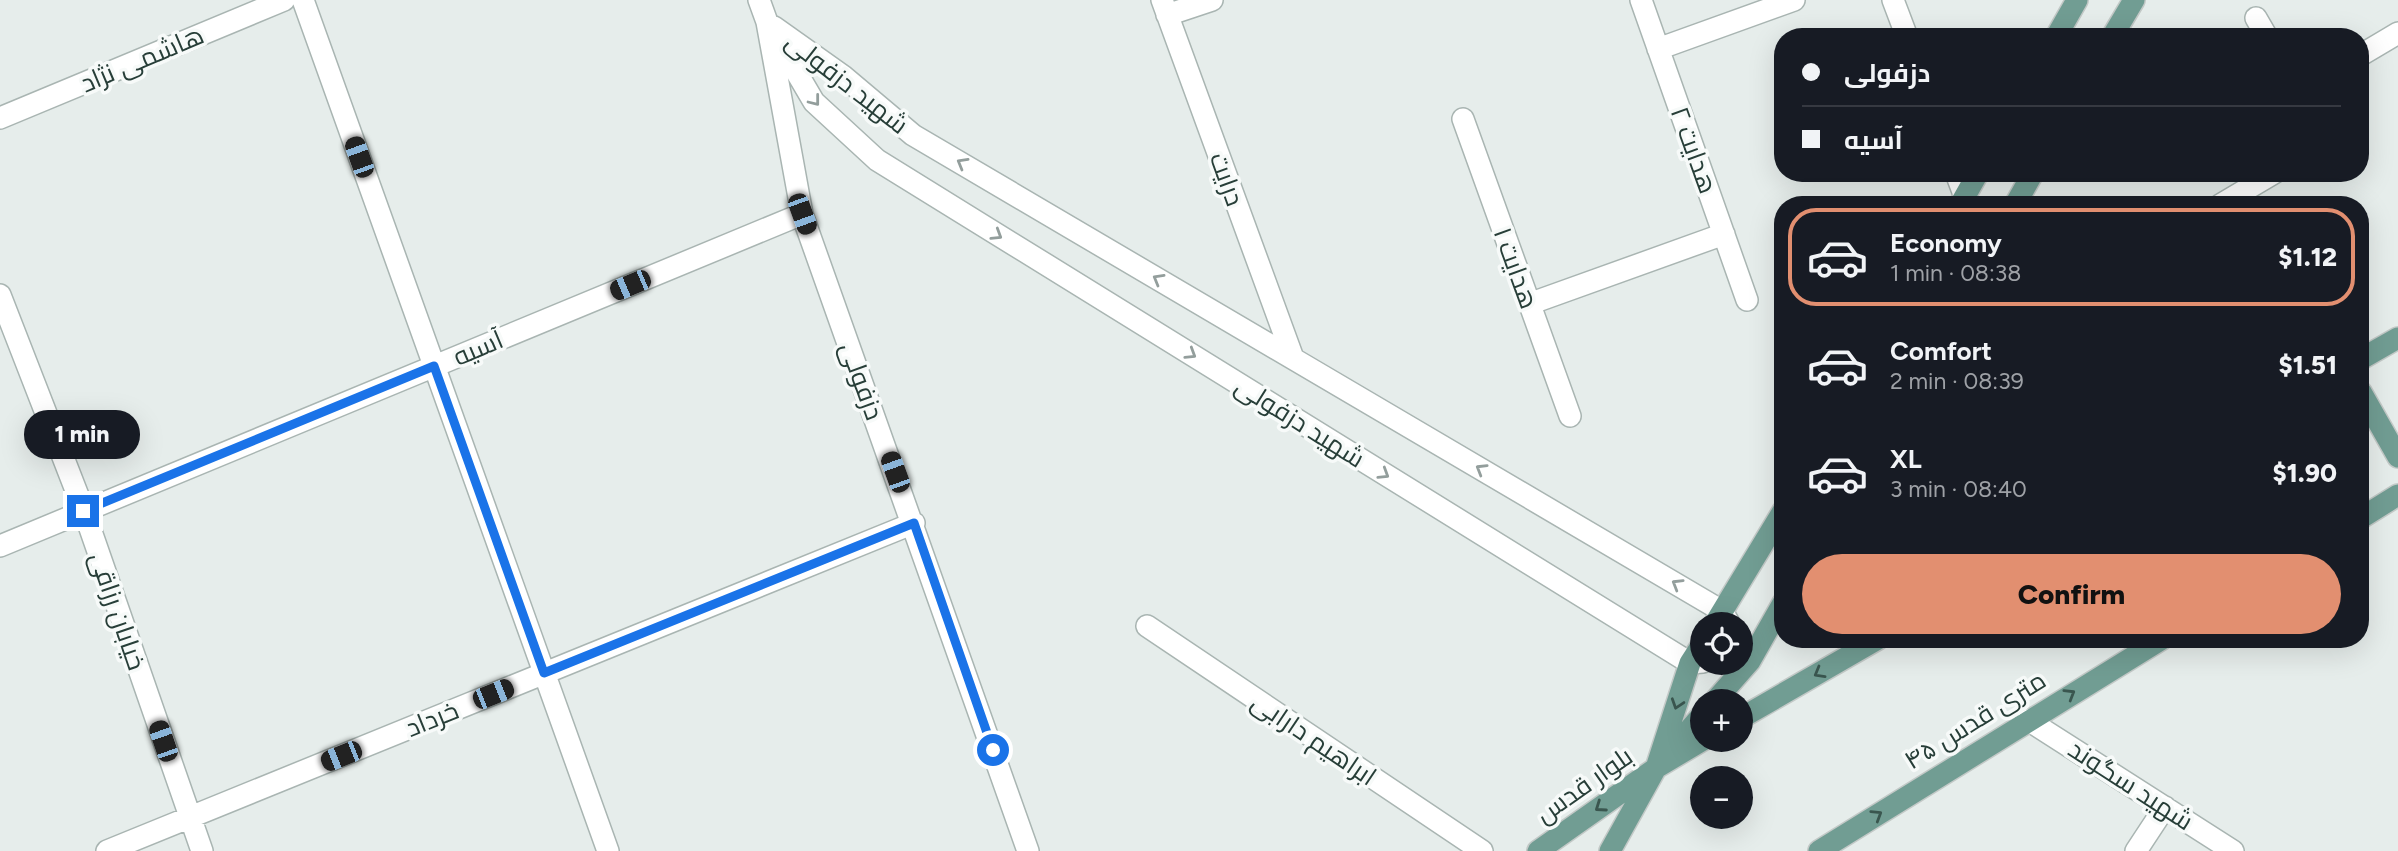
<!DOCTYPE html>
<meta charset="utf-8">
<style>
:root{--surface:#171b24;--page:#242831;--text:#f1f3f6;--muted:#9ea1a6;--line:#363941;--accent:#e28f70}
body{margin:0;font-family:Figtree,Cairo,sans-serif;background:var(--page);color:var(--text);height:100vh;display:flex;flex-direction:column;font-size:26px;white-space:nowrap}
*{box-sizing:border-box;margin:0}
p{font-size:23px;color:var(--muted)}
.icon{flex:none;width:38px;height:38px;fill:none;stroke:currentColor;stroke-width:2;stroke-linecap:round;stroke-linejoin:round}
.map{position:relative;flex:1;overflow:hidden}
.side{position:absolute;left:1774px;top:196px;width:595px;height:452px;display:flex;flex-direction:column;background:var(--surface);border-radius:28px;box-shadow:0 7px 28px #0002}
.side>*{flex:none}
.guide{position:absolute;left:1774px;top:28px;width:595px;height:154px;border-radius:28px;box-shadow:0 7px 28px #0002;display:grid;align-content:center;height:154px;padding:0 28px;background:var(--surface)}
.fabs{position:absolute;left:1690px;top:612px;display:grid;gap:14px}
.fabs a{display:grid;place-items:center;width:63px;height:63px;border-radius:50%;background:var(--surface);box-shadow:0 7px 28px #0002;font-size:35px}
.end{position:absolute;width:32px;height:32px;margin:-16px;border:9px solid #1a73e8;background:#fff;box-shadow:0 0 0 4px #fff}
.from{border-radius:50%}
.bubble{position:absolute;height:49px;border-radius:24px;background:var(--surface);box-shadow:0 7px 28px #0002;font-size:23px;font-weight:800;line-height:49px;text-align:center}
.car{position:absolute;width:21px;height:42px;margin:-21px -10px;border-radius:9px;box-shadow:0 0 5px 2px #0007;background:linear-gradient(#222 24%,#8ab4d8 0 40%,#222 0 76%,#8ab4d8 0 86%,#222 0)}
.guide b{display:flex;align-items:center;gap:24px;height:66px;font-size:26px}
.guide b+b{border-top:2px solid var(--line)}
.guide i{width:18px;height:18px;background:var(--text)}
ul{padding:12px 0 0;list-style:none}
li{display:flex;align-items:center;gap:21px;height:98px;margin:0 14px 10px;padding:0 14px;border:4px solid transparent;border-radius:28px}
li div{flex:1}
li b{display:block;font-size:26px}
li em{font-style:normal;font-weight:800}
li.on{border-color:var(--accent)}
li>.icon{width:63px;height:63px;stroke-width:1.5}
.primary-button{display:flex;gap:14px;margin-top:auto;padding:14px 28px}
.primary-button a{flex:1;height:80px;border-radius:42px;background:var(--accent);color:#111;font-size:28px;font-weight:800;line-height:80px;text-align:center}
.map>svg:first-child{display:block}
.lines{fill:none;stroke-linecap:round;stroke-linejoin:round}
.minor-casing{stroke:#a9b5b2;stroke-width:24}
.major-casing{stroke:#c3c9c7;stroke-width:24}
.minor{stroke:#fff;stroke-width:21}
.major{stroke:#719d93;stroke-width:21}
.oneway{stroke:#939e9c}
.oneway2{stroke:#3a564f}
.route{stroke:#1a73e8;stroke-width:9}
.labels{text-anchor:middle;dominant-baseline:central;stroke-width:7;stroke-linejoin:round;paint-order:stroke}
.street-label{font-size:26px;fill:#273e38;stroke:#f7faf9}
</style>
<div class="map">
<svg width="2398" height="851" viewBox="0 0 2398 851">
<rect width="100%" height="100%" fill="#e6edeb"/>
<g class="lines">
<g class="minor-casing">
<path id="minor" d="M303,0L608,851
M759,0L767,22L802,214L1028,851
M1162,0L1293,358
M1641,0L1747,300
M1893,0L1907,37
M1167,15L1212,0
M2256,18L2267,37
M767,22L814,102L877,160L1690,663L1703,662
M774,27L843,76L913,135L1722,611L1730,625
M1658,49L1794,0
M2361,55L2398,33
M0,118L284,0
M1463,119L1570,416
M1956,173L1965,197
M2220,205L2274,173
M0,295L84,511L202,851
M1529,304L1724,234
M0,546L802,214
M1147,626L1482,851
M2028,720L2233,851
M107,851L914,523
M2136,851L2165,807"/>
</g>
<g class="major-casing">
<path id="major" d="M2056,37L2077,0
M2112,37L2134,0
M1960,205L1978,173
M2015,205L2033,173
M2361,359L2398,338
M2361,392L2398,457
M2361,518L2398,495
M1714,625L1783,511
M1714,702L1750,661L1783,603
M1741,718L1878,639
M1669,753L1703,714
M1538,851L1656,768L1703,740
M1610,851L1656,768L1690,663L1703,643
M1819,851L2162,639"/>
</g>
<use href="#minor" class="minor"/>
<use href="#major" class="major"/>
</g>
<defs><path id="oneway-chevron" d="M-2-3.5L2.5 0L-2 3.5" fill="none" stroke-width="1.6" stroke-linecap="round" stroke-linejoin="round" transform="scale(1.75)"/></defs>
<g class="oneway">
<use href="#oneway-chevron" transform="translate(815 101) rotate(52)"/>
<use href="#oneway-chevron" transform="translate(962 163) rotate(-150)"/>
<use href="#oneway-chevron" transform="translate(997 235) rotate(32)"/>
<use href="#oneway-chevron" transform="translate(1158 279) rotate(-150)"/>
<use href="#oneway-chevron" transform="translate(1191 354) rotate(32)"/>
<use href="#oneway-chevron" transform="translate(1481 469) rotate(-149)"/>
<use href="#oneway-chevron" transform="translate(1384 474) rotate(32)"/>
<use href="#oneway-chevron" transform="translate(1677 584) rotate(-149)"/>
</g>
<g class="oneway2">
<use href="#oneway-chevron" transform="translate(1819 673) rotate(150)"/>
<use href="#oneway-chevron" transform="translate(2070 694) rotate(-31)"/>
<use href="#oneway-chevron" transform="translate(1677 704) rotate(108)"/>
<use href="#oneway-chevron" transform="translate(1600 807) rotate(145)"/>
<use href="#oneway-chevron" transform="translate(1877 815) rotate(-32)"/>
</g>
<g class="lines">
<path class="route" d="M83,511L434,366L544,673L914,523L993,750"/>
</g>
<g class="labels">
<g class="street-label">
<text transform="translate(142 59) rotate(-23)">هاشمی نژاد</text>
<text transform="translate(847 83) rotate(38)">شهید دزفولی</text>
<text transform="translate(1694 150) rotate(70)">هدایت ۲</text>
<text transform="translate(1227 179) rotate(70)">درایت</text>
<text transform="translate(1516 268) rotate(70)">هدایت ۱</text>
<text transform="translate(478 348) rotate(-23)">آسیه</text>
<text transform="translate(862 381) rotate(70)">دزفولی</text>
<text transform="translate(1300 422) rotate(32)">شهید دزفولی</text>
<text transform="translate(118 611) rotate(71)">خیابان رزاقی</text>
<text transform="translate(432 719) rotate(-22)">خرداد</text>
<text transform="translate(1975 720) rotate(-32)">۴۵ متری قدس</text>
<text transform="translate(1314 739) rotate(34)">ابراهیم دارابی</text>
<text transform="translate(1584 785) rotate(-35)">بلوار قدس</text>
<text transform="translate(2131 785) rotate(33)">شهید سگوند</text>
</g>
</g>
</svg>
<div class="fabs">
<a><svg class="icon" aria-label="locate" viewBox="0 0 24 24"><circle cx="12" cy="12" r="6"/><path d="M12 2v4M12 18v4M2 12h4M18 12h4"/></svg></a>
<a>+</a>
<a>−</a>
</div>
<i class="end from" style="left:993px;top:750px"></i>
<i class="end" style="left:83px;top:511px"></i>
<div class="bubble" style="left:24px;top:410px;width:116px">1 min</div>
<i class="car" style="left:359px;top:157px;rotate:340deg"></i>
<i class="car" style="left:802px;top:214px;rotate:160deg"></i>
<i class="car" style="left:630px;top:285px;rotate:247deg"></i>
<i class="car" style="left:895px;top:472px;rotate:340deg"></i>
<i class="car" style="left:493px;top:694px;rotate:68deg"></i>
<i class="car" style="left:163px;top:741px;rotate:341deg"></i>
<i class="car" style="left:341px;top:756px;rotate:248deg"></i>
<div class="guide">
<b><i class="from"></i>دزفولی</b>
<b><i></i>آسیه</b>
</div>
<section class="side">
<ul>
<li class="on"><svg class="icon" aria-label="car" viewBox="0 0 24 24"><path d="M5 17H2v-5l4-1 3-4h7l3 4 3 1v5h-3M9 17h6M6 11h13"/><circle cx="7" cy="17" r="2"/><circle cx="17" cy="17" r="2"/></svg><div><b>Economy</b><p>1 min · 08:38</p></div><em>$1.12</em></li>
<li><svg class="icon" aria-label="car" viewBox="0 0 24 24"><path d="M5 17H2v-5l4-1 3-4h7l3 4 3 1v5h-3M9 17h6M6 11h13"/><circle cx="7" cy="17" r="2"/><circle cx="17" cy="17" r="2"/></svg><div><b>Comfort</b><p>2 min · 08:39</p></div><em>$1.51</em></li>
<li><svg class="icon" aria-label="car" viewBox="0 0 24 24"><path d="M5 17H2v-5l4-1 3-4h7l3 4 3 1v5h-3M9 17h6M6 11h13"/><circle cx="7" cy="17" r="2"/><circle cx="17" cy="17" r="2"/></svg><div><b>XL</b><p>3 min · 08:40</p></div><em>$1.90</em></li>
</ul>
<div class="primary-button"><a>Confirm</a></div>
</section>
</div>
